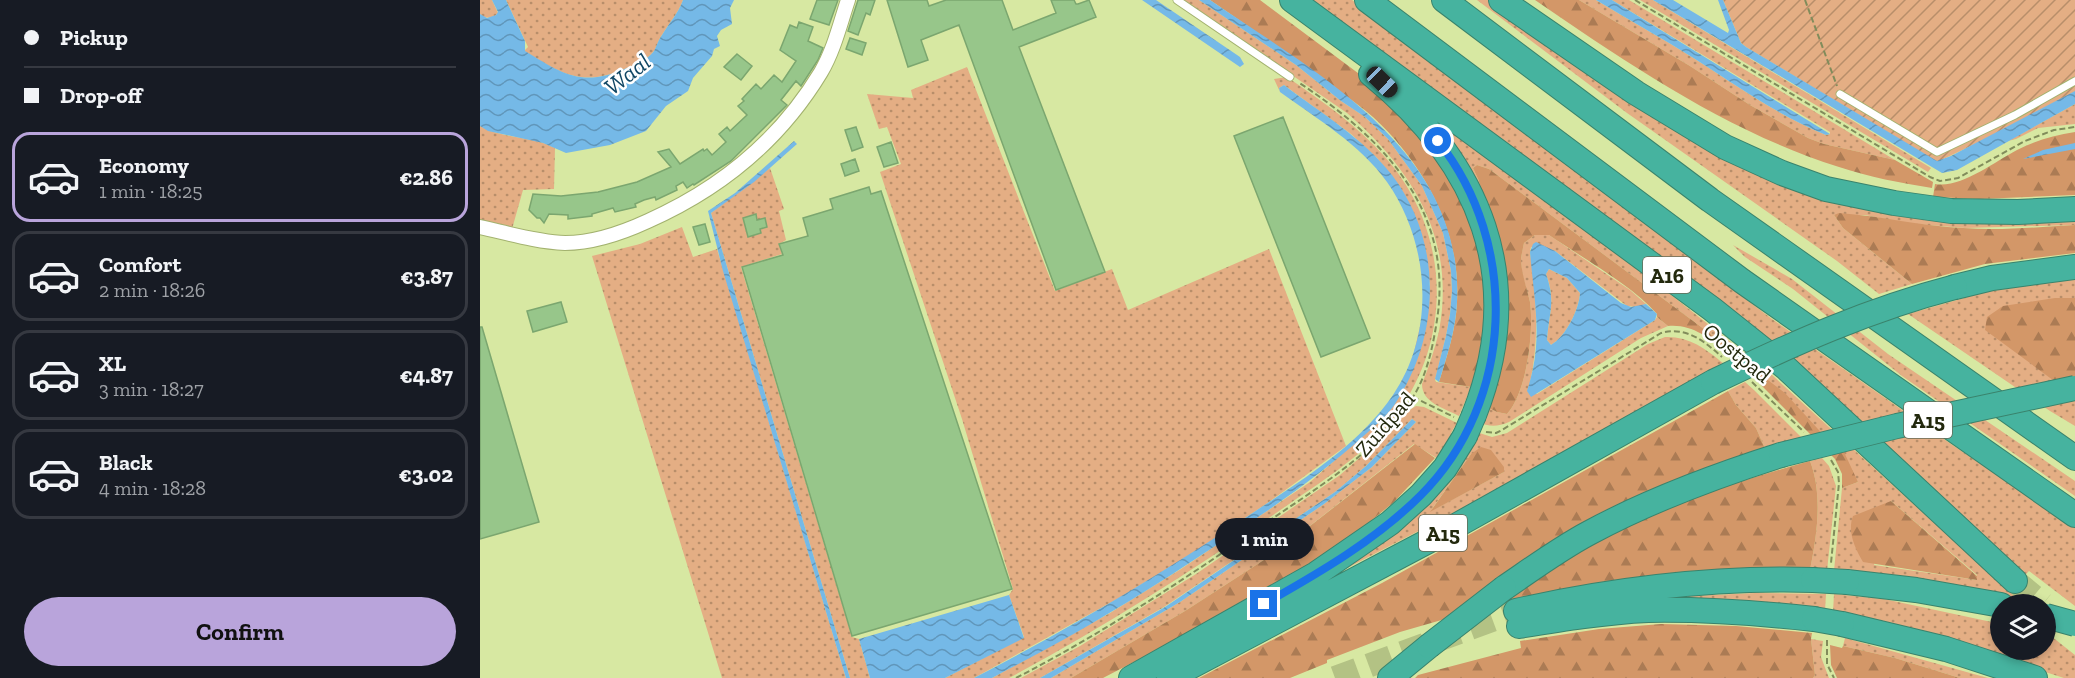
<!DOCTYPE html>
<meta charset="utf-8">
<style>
:root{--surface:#171b24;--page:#242831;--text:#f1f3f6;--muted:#9ea1a6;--line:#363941;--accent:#b9a4db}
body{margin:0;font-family:"Zilla Slab",serif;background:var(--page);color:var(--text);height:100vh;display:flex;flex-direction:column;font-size:22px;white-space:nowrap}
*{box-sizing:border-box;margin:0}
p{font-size:20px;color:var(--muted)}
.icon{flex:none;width:33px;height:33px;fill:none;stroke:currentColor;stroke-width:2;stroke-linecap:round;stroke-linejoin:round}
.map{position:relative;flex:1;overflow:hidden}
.drawer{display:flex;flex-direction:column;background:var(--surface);width:480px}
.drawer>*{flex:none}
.banner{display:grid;align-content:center;height:132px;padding:0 24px;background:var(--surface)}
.fabs{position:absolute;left:1510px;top:594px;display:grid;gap:12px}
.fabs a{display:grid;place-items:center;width:66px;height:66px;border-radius:50%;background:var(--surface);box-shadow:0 3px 9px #0003;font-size:30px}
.end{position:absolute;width:27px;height:27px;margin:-14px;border:8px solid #1a73e8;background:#fff;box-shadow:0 0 0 3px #fff}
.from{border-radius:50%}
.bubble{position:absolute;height:42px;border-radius:21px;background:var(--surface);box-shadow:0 3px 9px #0003;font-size:20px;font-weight:700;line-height:42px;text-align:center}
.car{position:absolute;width:18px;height:36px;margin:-18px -9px;border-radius:8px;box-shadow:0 0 4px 2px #0007;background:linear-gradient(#222 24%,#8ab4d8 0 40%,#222 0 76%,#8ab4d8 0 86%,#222 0)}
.banner b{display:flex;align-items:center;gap:21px;height:57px;font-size:22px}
.banner b+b{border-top:2px solid var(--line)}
.banner i{width:15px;height:15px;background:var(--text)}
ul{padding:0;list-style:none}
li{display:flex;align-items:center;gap:18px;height:90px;margin:0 12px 9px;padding:0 12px;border:3px solid var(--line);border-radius:18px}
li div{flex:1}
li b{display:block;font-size:22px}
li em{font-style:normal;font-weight:700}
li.on{border-color:var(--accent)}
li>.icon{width:54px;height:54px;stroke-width:1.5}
.action{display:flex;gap:12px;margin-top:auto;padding:12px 24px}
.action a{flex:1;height:69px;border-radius:36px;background:var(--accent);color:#111;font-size:24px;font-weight:700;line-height:69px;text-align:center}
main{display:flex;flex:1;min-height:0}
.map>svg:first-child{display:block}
.grass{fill:url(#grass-dots);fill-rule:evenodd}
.forest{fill:url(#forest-firs)}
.garden{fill:url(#garden-furrows)}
.water{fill:url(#water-waves);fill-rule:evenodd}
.building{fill:#97c68a;stroke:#7ba66f;stroke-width:1.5}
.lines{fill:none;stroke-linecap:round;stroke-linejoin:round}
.motorway-tunnel{stroke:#b3c284;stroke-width:24;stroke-dasharray:24 12;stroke-linecap:butt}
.service-casing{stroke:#a3b26f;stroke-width:9}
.minor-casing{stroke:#a3b26f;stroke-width:16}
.motorway-casing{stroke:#3a836c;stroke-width:26}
.path{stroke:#818c5b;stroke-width:2;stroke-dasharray:6 3;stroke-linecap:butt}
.service{stroke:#fff;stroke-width:7}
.minor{stroke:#fff;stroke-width:14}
.motorway{stroke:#46b39f;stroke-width:24}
.motorway-bridge-casing{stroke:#3a836c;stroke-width:26;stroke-linecap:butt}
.motorway-bridge{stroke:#46b39f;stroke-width:24}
.route{stroke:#1a73e8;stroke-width:8}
.labels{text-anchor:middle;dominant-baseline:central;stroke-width:5;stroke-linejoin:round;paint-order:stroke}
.shield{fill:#fff;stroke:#656956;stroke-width:1.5}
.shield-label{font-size:21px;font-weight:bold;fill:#23290d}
.street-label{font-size:22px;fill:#23290d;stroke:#fff}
.water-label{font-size:24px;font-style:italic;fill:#114765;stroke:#fff}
</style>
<main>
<section class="drawer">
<div class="banner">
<b><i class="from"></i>Pickup</b>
<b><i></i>Drop-off</b>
</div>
<ul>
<li class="on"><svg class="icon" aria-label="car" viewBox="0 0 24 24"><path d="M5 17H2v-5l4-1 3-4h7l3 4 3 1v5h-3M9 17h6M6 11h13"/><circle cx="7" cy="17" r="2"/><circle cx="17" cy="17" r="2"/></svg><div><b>Economy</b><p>1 min · 18:25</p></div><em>€2.86</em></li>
<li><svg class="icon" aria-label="car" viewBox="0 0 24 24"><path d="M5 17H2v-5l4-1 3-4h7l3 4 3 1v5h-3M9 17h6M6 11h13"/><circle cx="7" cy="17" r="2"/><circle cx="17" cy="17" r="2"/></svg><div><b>Comfort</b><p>2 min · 18:26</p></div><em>€3.87</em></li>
<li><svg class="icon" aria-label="car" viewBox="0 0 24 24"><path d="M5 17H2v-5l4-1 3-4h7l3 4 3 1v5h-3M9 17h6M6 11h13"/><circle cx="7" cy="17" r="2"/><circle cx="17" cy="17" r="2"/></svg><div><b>XL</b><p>3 min · 18:27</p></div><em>€4.87</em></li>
<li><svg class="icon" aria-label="car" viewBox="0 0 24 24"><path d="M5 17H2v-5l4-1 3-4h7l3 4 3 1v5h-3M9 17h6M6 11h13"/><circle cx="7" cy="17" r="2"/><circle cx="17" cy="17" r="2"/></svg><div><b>Black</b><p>4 min · 18:28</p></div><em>€3.02</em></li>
</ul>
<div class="action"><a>Confirm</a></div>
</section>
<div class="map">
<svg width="1595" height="678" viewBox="0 0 1595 678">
<defs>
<pattern id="grass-dots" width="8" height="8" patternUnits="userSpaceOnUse" patternTransform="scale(1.5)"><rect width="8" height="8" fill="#e4ae84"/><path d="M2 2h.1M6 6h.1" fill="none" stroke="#b88e6a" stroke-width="1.8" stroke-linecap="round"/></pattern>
<pattern id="forest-firs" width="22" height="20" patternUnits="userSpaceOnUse" patternTransform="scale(1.5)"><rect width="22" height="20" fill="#d39768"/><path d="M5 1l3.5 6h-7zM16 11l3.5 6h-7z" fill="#ab7b54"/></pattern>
<pattern id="garden-furrows" width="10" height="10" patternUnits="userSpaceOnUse" patternTransform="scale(1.5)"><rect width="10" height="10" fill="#e4ae84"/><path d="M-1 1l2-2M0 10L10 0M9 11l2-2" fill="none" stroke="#b88e6a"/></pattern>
<pattern id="water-waves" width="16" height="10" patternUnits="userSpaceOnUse" patternTransform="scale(1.5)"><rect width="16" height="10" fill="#75b9e7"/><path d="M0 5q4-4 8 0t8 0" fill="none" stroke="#6096ba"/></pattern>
</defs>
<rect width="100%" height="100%" fill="#d7e8a2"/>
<path class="grass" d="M0,0H12L18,13L13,18L2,17L0,14Z
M26,0H203C198,14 189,23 182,35C178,40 177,47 174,51C167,60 156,64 147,68C102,88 82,74 44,51L48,47Z
M703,0H719L816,65L861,101L885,117L908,139L942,186L963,233L971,271L972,291L970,314L966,336L955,380L956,382L991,387L979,416C964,408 942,403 942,384C949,366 955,349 959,331C976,240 934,171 867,113Z
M830,0H872L1292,319L1471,444L1595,527V606L1549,571L1544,576L1426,466Z
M997,0H1009L1098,63L1266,169L1595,219V225L1485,228L1424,223L1385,215H1354L1363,228L1432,284L1399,294L1357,261L1147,113Z
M1099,0H1116C1149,20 1182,38 1215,59C1257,86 1299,116 1346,135L1350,134V132L1132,0H1149L1415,160L1344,144L1328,138L1270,105L1210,66Z
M1160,0H1173L1451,168L1448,172Z
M487,67L575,291L632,269L648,310L789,249L866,446L789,502L713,553L639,598L494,678H465L544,637L529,595L533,589L482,419L400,172L421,164L407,127L399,129L387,94L433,98L431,90Z
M807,77C842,101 877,125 905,157C969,229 974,334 918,412C888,454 840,482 799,511C712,571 623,628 529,678H512L630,613L701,569L830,482L903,418L927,382L950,284L920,187L897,158L871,134L804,85L799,88L800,92L794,79Z
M930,98L1195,298L1291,374L1543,604L1469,589L1354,571L1362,488L1378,482L1348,440L1280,374L1274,378L1245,352L1244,344L1009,169L997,165L993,168L999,181V198ZM1411,501L1497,575V580L1394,565Z
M1595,104V124L1558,128L1536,139L1528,141Z
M0,126C23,139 52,136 75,148L74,189L43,190L32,229L0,220Z
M290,168L304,209L299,211L306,240L299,244L302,254L261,267L372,637L379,639L390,678H370L231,213Z
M202,227L213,257L237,249L366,678H242L112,256L160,244Z
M1055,235H1069L1150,290L1166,304L1157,307L1147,306L1075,251L1051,247L1050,252C1057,300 1060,344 1048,391L1057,394L1175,320L1177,317L1188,326L1161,338L1029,422C1017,427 1010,427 997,422L1005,406L1017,412L1027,414C1047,392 1054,331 1050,302C1047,289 1041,275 1041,261C1041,255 1043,248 1044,243Z
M1253,245L1312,279L1408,354L1595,481V496L1422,376L1313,289L1265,257Z
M1069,269L1087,278L1100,293C1099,310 1086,336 1071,345L1067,340C1069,312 1076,301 1066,274Z
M1595,278V298H1575L1581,386L1595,400V426L1570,411L1428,314L1505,292Z
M1185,337C1208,336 1225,348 1243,363L981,509L821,592L993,431L1012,437L1027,433L1168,344ZM991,454L1024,472L951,511L954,506Z
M1265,382L1274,390L1329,445L1288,455L1276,428L1256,405L1248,391Z
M936,406L944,407L977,423L971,433L973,435L958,459L934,444L798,551L705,611L591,678H571L700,602L844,504L892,467L936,422L932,419L886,466L855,492L684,607L560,678H541L600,646L716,574L860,475L884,454L923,414Z
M1342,458L1349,466L1356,486L1347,571L1330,570C1337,535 1343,495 1330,461Z
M1275,593L1346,594L1345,611L1150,603L1191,597Z
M1354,594L1404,599L1521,624V650H1566V635L1571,636L1595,655V678H1584L1487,647L1353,612Z
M1365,638L1508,678H1480L1415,658L1363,646Z
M1331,639L1343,641L1341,657L1349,678H1333L1335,675Z"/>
<path class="forest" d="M730,0H780L898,88L940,132L987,209L1004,269L1005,339L991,387L959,382C967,356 976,329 977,302C981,231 944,164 893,117C873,99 848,85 827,69C795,46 763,22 730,0Z
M1055,0H1099L1210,66L1270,105L1328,138L1344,144L1415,160L1453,182L1452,188C1421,183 1389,177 1359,167C1248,132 1150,65 1055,0Z
M1595,132V195L1500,199L1453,197L1455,184C1480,189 1514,162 1537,150C1555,141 1574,135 1595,132Z
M997,165L1009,169L1244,344L1245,352C1228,337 1212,324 1188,326L1177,317V314C1153,286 1101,257 1069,235H1055L1044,243C1043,249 1041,255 1041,261C1042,275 1047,289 1050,302C1054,331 1047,392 1027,414L1017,412L1005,406L1012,386L999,181L993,168Z
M1359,213C1401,216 1441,226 1483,228C1520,231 1558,227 1595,225V253L1505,264L1432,284L1363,228L1354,215Z
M1575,298H1595V383L1581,386L1505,330L1507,317L1523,306Z
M1280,374L1305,393L1348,440L1364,452L1378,482L1362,488V474L1355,459L1274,378Z
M1248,391L1256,405L1276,428L1288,455L1244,469L972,617L920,632L847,660V663L810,678H719L902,583Z
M935,444L955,458L914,502L875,534L829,564L719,628L623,678H591L705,611L798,551Z
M1001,447L1011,450L1024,467V472L950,512L991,454Z
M1330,461C1343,495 1337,535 1330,570L1218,571L1178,575L1143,579L1021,606C1113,531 1218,492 1330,461Z
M1411,501L1497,576V580L1383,562C1375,548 1367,532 1373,516Z
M1181,624L1256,626L1332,633L1331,639L1335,675L1333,678H935L938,675L1041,648L1040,641L1119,629Z
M1350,645L1362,648L1363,646L1415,658L1480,678H1357L1351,665Z"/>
<path class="garden" d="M1243,0H1595V97L1457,162L1266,47L1261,43Z"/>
<path class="water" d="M12,0H26L45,41V51C83,74 102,88 147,68C156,64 167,60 174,51C177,46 178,40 182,35C189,23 198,14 203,0H254L250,8L252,24L241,30L237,36L240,46L234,49L232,56L213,78L208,91L186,106L166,131L130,145L86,153L63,143L8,131L0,126V14L7,18L16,15L18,12Z
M662,0H676L760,57L764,64L760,67Z
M719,0H730C837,74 984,150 977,302C976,329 967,356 959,382L955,379L966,336L970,314L972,291L971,271L963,233L942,186L908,139L885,117L861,101L816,65Z
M1116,0H1132L1350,134L1346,135C1299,116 1257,86 1215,59C1182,38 1149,20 1116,0Z
M1173,0H1193L1248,33L1249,30L1238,0H1243L1261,43L1266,47L1457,161L1471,156L1595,91V104L1477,170L1462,173Z
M804,85C841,113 883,138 912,175C963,242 961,335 915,404C907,416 897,424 887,433C855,462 822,487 787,511C735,546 684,581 631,612C592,636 552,657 512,678H494C590,628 682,574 771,514C822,480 878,446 913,395C956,332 950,243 907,182C880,144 837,119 800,92L799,88Z
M314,141L317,144L274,182L231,213L370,678H366L243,271L228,211L255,193Z
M1595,143V149L1543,159L1563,150Z
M1056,242L1075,251L1141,303L1151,307L1166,304L1177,314L1175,320L1051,397L1047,391C1064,340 1054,302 1050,252L1053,244ZM1069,269L1087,278L1100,293C1099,310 1086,336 1071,345L1067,340C1069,312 1076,302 1066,274Z
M932,419L936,422L892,467L844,504L700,602L571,678H560L685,607L855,492L886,466Z
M529,595L544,638L465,678H390L379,639Z"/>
<path class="building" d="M337,0H358L349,25L330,19Z
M378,0H395L390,15L386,13L378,35L368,31Z
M407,0H447L449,6L466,0H522L533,30L576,13L571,0H594L596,4H598L609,0L616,17L539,47L625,272L576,290L479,25L441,40L448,60L428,67Z
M319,22L333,27L328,41L343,48L338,60L321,86L316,81L301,100L307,105L251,161L214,185L213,184L207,188L203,182L196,186L197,190L176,200L175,197L164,200L155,204L156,207L135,212L133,208L112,214V216L88,219V215L69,214L64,223L60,218H57L49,210L53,194L81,196L118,192L157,182L191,167L178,152L189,149L200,164L223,149L224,151L227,149L232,155L246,142L239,134L247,127L250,131L267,115L258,106L264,101L262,99L276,84L281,89L294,75L302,82L316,61L300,50L310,25L317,28Z
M370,38L386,43L382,55L366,49Z
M257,54L272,66L261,80L244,67Z
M803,117L890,338L841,357L754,136Z
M376,127L383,147L372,151L365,130Z
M411,142L418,163L404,167L397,147Z
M375,159L379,171L365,176L361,164Z
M389,187L391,194L401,191L532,589L372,636L262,267L303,255L299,244L328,236L323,218L353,209L350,199Z
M276,214L277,220L285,218L287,227L280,229L281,233L268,237L263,218Z
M225,224L230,242L219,245L213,227Z
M81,302L87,322L53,332L47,311Z
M0,327H2L59,522L0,539Z"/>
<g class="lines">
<path class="motorway-tunnel" d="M1535,581L1563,604
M855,678L1036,611"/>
<g class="service-casing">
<path id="service" d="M697,0L810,77
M1360,94L1457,152L1535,115L1595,81"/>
</g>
<g class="minor-casing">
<path id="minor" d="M0,227C27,233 57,242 85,243C114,243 142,233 168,221C240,189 300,140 341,72C354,50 360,24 368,0"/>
</g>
<g class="motorway-casing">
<path id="motorway" d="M812,0L1232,309L1305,367L1535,581
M887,0L1262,281L1595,515
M964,0L1230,200L1595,458
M1021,0L1156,93L1245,147L1302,173L1346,189L1414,203L1471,211L1538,212L1595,209
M891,74C1000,163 1048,279 994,415
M1475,287L1512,278L1595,267
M1367,582L1436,590L1521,605
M1024,588C1052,569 1079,549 1109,533C1170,500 1235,476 1301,455
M1036,611C1135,589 1231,577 1333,580
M1362,624L1466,649L1555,678
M1039,626C1082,619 1125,612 1168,610C1223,609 1279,613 1334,619
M651,678L836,574L910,523L941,495L965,468L985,436
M689,678L956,537L1233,382
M910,678L949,646"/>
</g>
<path class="path" d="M1155,0L1450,177L1460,181L1478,178L1545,141L1574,130L1595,127
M1325,0L1357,86
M1272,382L1324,432
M933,397L974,417
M1006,432L1016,433L1022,430L1181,333C1206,326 1224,341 1242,357
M1351,460L1358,472L1359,483L1351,563
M1347,640V664L1354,678
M536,678C623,633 705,579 786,523C838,487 898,452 933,397C947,375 953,346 957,320C974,210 903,138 818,82"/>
<use href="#service" class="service"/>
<use href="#minor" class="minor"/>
<use href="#motorway" class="motorway"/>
<g class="motorway-bridge-casing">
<path id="motorway-bridge" d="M1233,382C1312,344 1390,309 1475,287
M985,436L994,415
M1301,455L1417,426L1595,388
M1333,580L1367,582
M1566,616L1595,624
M1334,619L1362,624
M949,646L1024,588"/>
</g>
<use href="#motorway-bridge" class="motorway-bridge"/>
</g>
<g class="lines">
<path class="route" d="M784,604C839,573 896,540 941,495C1035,401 1040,244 958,141"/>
</g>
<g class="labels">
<g class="shield">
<rect x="1163" y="257" width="48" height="36" rx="4.5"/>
<rect x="1424" y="402" width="48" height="36" rx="4.5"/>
<rect x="939" y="515" width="48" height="36" rx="4.5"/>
</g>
<g class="shield-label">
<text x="1187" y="275">A16</text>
<text x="1448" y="420">A15</text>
<text x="963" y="533">A15</text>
</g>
<g class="street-label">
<text transform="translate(1257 353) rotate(39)">Oostpad</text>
<text transform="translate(905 424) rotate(-49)">Zuidpad</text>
</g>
<g class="water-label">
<text transform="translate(147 74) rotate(-38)">Waal</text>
</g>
</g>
</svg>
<div class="fabs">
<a><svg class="icon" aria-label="layers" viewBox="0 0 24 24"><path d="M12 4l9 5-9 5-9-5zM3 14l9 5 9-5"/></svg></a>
</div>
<i class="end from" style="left:958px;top:141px"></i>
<i class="end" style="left:784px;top:604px"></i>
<div class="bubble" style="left:735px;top:518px;width:99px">1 min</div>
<i class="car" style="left:902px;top:82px;rotate:134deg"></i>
</div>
</main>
